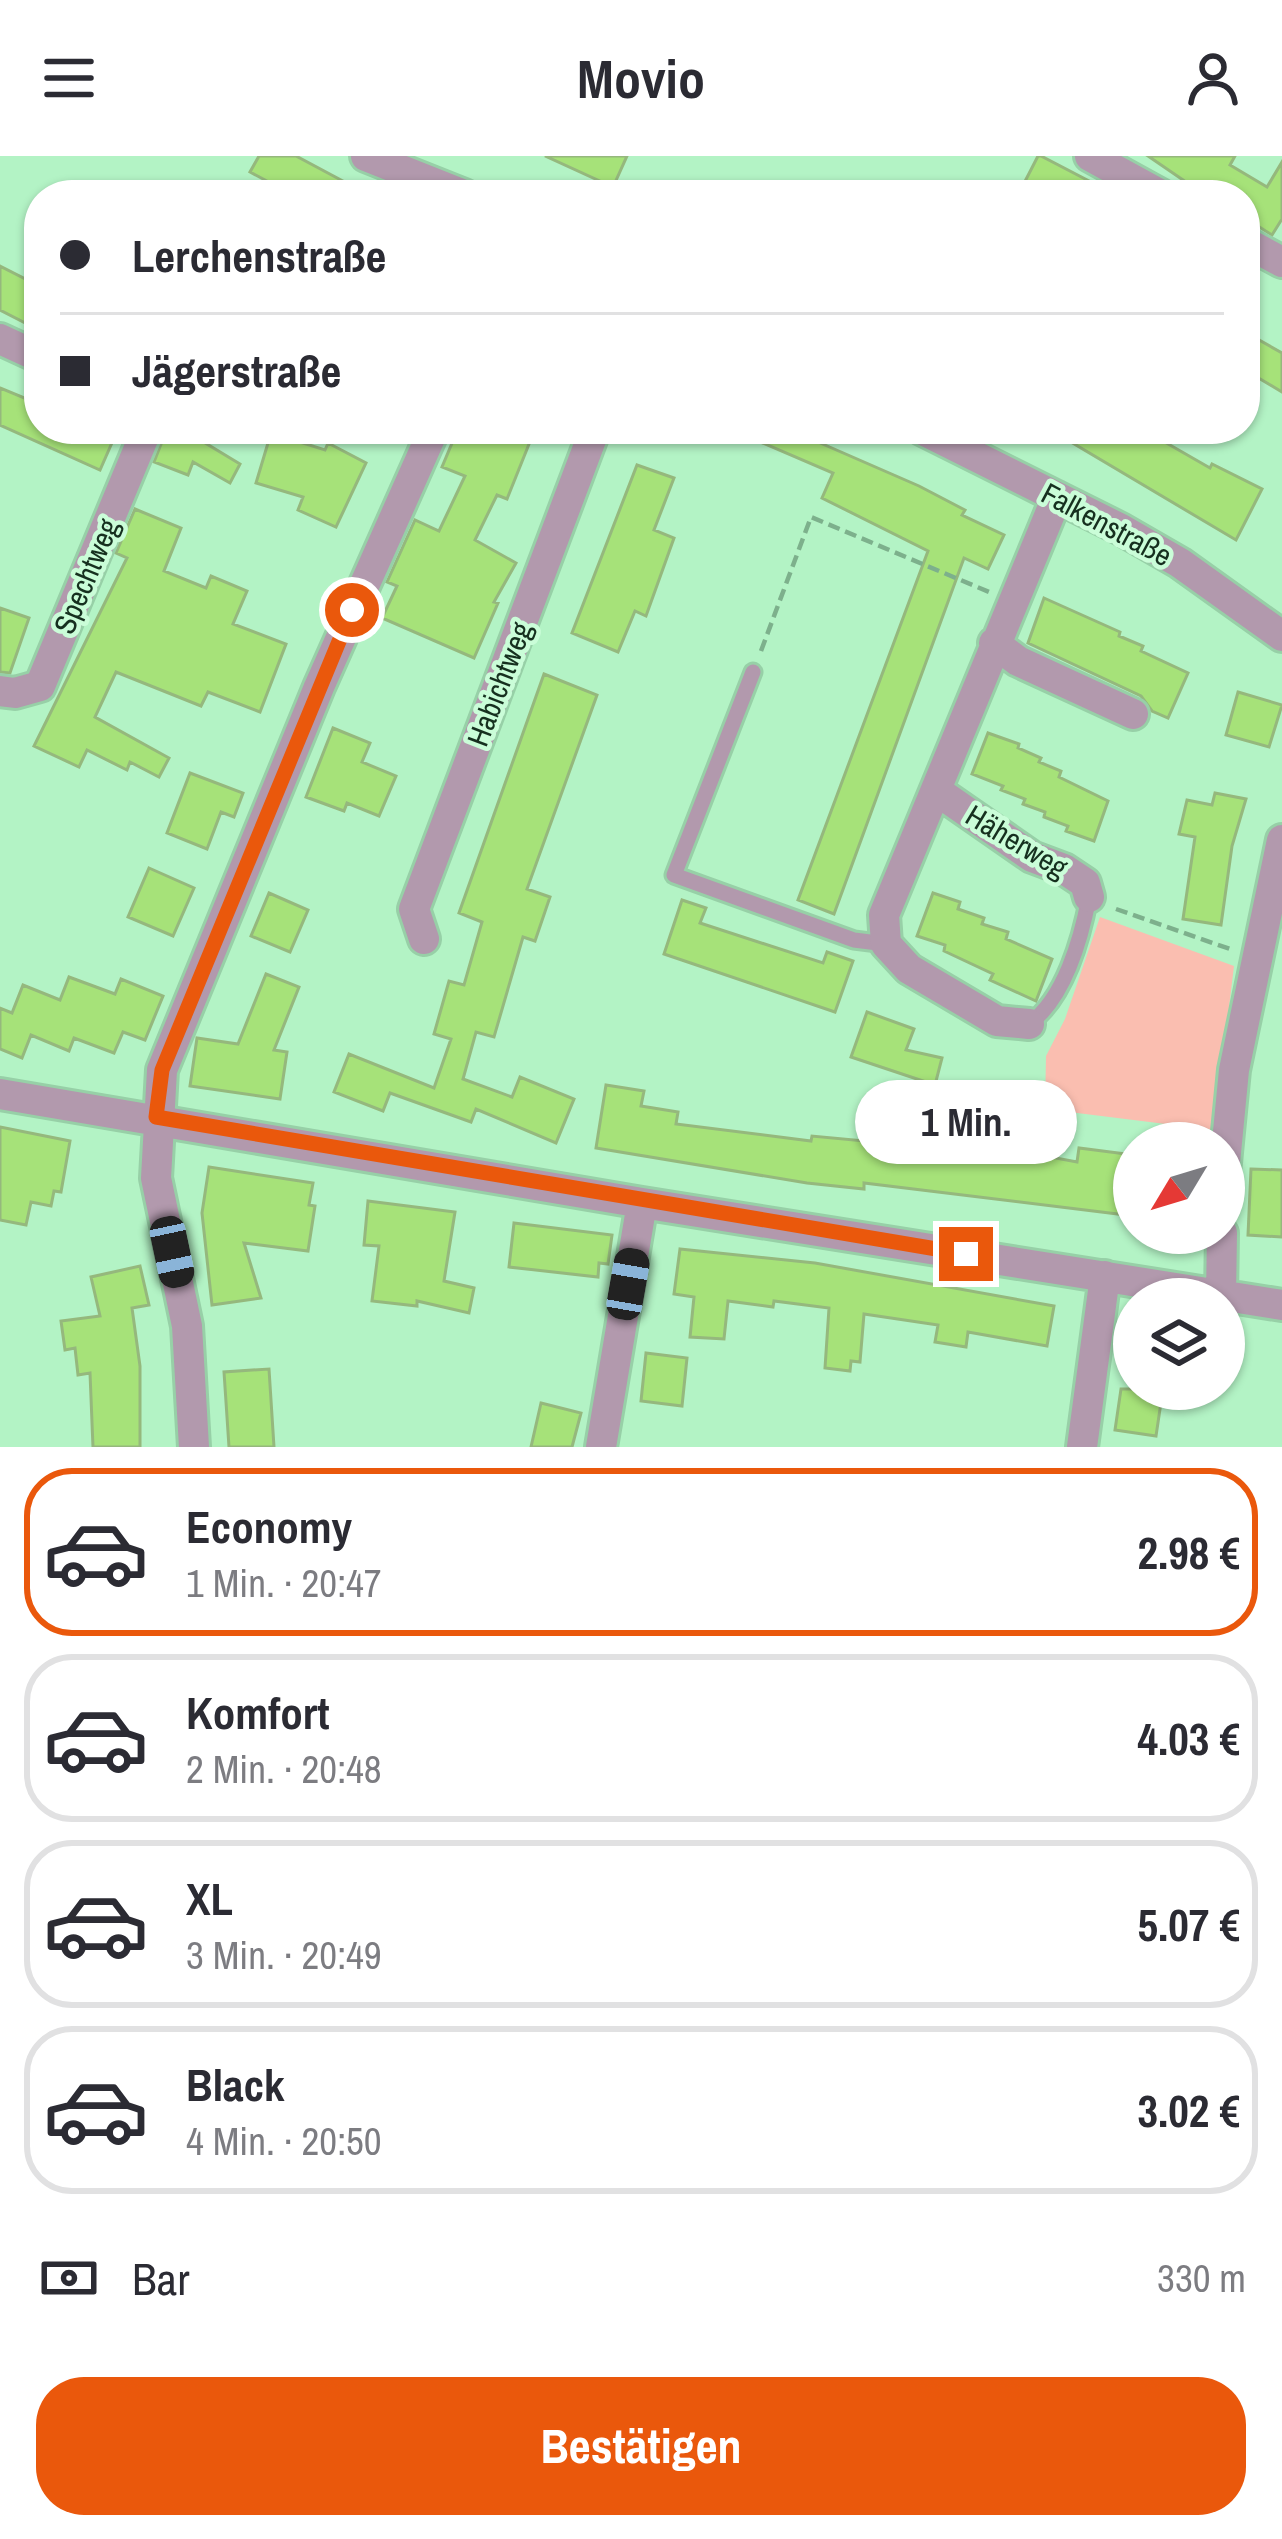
<!DOCTYPE html>
<html lang="de">
<meta charset="utf-8">
<style>
:root{--surface:#fff;--page:#f7f7f7;--text:#2b2b33;--muted:#7c7c81;--line:#e1e1e2;--accent:#ea580c}
body{margin:0;font-family:"Archivo Narrow",sans-serif;background:var(--page);color:var(--text);height:100vh;display:flex;flex-direction:column;font-size:45px;white-space:nowrap}
*{box-sizing:border-box;margin:0}
p{font-size:39px;color:var(--muted)}
.icon{flex:none;width:66px;height:66px;fill:none;stroke:currentColor;stroke-width:2;stroke-linecap:round;stroke-linejoin:round}
.map{position:relative;height:1291px;overflow:hidden}
.sheet{display:flex;flex-direction:column;background:var(--surface);flex:1}
.sheet>*{flex:none}
.guide{position:absolute;left:24px;top:24px;width:1236px;height:264px;border-radius:48px;box-shadow:0 3px 9px #0004;display:grid;align-content:center;height:264px;padding:0 36px;background:var(--surface)}
.needle{width:78px;rotate:232deg}
.controls{position:absolute;left:1113px;top:966px;display:grid;gap:24px}
.controls a{display:grid;place-items:center;width:132px;height:132px;border-radius:50%;background:var(--surface);box-shadow:0 3px 9px #0004;font-size:60px}
.end{position:absolute;width:54px;height:54px;margin:-27px;border:15px solid #ea580c;background:#fff;box-shadow:0 0 0 6px #fff}
.from{border-radius:50%}
.bubble{position:absolute;height:84px;border-radius:42px;background:var(--surface);box-shadow:0 3px 9px #0004;font-size:39px;font-weight:800;line-height:84px;text-align:center}
.car{position:absolute;width:36px;height:72px;margin:-36px -18px;border-radius:15px;box-shadow:0 0 9px 3px #0007;background:linear-gradient(#222 24%,#8ab4d8 0 40%,#222 0 76%,#8ab4d8 0 86%,#222 0)}
.guide b{display:flex;align-items:center;gap:42px;height:114px;font-size:45px}
.guide b+b{border-top:3px solid var(--line)}
.guide i{width:30px;height:30px;background:var(--text)}
ul{padding:21px 0 0;list-style:none}
li{display:flex;align-items:center;gap:36px;height:168px;margin:0 24px 18px;padding:0 12px;border:6px solid var(--line);border-radius:48px}
li div{flex:1}
li b{display:block;font-size:45px}
li em{font-style:normal;font-weight:800}
li.on{border-color:var(--accent)}
li>.icon{width:108px;height:108px;stroke-width:1.5}
.pay{display:flex;align-items:center;gap:30px;height:132px;padding:0 36px;font-size:45px}
.pay p{margin-inline-start:auto}
.button{display:flex;gap:24px;margin-top:auto;padding:24px 36px}
.button a{flex:1;height:138px;border-radius:48px;background:var(--accent);color:#fff;font-size:48px;font-weight:800;line-height:138px;text-align:center}
header{display:flex;justify-content:space-between;align-items:center;height:156px;padding:0 36px;background:var(--surface);font-size:54px;font-weight:800}
.map>svg:first-child{display:block}
.green{fill:#fabeb0}
.building{fill:#a6e279;stroke:#95b87d;stroke-width:3}
.lines{fill:none;stroke-linecap:round;stroke-linejoin:round}
.service-casing{stroke:#97d0a7;stroke-width:21}
.minor-casing{stroke:#97d0a7;stroke-width:36}
.path{stroke:#7db08c;stroke-width:4.5;stroke-dasharray:12 6;stroke-linecap:butt}
.service{stroke:#b299ad;stroke-width:15}
.minor{stroke:#b299ad;stroke-width:30}
.route{stroke:#ea580c;stroke-width:15}
.labels{text-anchor:middle;dominant-baseline:central;stroke-width:9;stroke-linejoin:round;paint-order:stroke}
.street-label{font-size:30px;fill:#16301f;stroke:#cafdd8}
</style>
<header><svg class="icon" aria-label="menu" viewBox="0 0 24 24"><path d="M4 6h16M4 12h16M4 18h16"/></svg>Movio<svg class="icon" aria-label="person" viewBox="0 0 24 24"><circle cx="12" cy="8" r="4"/><path d="M4 21q1-7 8-7t8 7"/></svg></header>
<div class="map">
<svg width="1282" height="1291" viewBox="0 0 1282 1291">
<rect width="100%" height="100%" fill="#b3f3c5"/>
<path class="green" d="M1100,761L1234,810L1214,974L1045,953L1046,900L1065,863Z"/>
<path class="building" d="M259,0H296L369,39H293L250,16Z
M545,0H627L613,31Z
M1038,0H1041L1116,39H1018Z
M1148,0H1235L1230,9L1267,31L1282,6V63L1272,79L1245,62V39H1205Z
M0,110L39,130V174L0,154Z
M1245,176L1282,197V236L1245,214Z
M0,232L39,248V273H118L100,314L0,269Z
M167,273H206L202,285L240,308L230,327L193,306L188,319L154,306Z
M458,273H507L531,283L507,343L497,339L475,384L516,407L494,446L498,447L474,502L382,462L397,430L387,426L415,364L439,375L465,320L442,311Z
M730,273H813L809,282L919,330L965,354L962,359L1004,379L988,413L964,402L834,758L798,744L928,395L822,342L833,317Z
M1049,273H1142L1210,312L1212,308L1262,333L1236,384Z
M271,277L325,294L328,287L366,307L336,371L298,354L303,341L256,327Z
M637,309L674,322L654,374L674,382L646,460L635,455L618,496L572,477Z
M135,353L181,372L164,415L206,432L211,420L247,435L233,468L286,488L260,556L208,536L201,550L116,516L95,561L169,602L159,621L130,606L127,614L87,594L79,611L34,590L127,402L116,397Z
M1044,442L1120,476L1119,480L1143,490L1141,495L1188,517L1168,562L1152,555L1141,540L1028,487Z
M0,452L29,462L10,517L0,516Z
M544,518L597,539L527,733L550,741L535,785L523,781L494,881L476,876L463,923L512,941L520,921L574,943L556,987L476,953L471,966L390,937L383,955L334,936L349,898L434,932L451,883L434,878L449,825L464,829L482,766L459,757Z
M1238,536L1282,549L1269,591L1226,579Z
M333,572L370,587L362,606L396,620L379,660L347,647L344,655L306,641Z
M988,577L1019,588L1018,592L1041,602L1039,606L1061,615L1059,621L1108,645L1094,685L1066,675L1068,670L1044,661L1045,656L1023,648L1025,643L1001,634L1003,630L972,618Z
M190,617L243,637L234,661L221,656L207,693L167,677Z
M1215,637L1246,643L1232,690L1221,769L1183,763L1195,681L1179,678L1187,644L1212,649Z
M149,712L194,732L173,780L128,761Z
M269,737L308,754L290,796L251,780Z
M933,737L960,746L958,753L984,762L982,768L1008,776L1006,783L1052,803L1036,845L990,824L993,818L944,795L945,789L917,780Z
M682,744L706,752L700,767L823,807L827,796L853,805L835,856L664,798Z
M266,818L299,831L274,894L287,896L280,943L190,930L197,882L238,888Z
M69,821L115,838L121,823L163,840L145,884L123,876L114,897L74,882L69,895L31,879L22,902L0,893V852L12,857L23,829L60,844Z
M867,856L914,873L906,894L942,902L935,929L851,901Z
M606,929L644,935L641,950L678,956L676,968L811,985L812,980L982,996V988L1077,1006L1079,992L1134,999V1060L864,1027V1033L807,1027L596,992Z
M0,971L70,985L61,1036L54,1035L51,1050L31,1046L26,1069L0,1064Z
M209,1011L313,1027L309,1049L315,1050L308,1095L244,1087L261,1142L212,1149L202,1057Z
M1251,1013L1282,1014V1081L1248,1079Z
M368,1045L455,1056L444,1125L474,1132L469,1157L417,1145V1150L372,1145L379,1090L364,1089Z
M514,1067L612,1079L608,1108L599,1107L598,1121L509,1111Z
M680,1093L815,1107L1054,1150L1047,1190L968,1176L966,1191L935,1186L938,1169L864,1158L860,1206L851,1205L850,1215L825,1212L829,1152L774,1145L773,1151L728,1145L724,1183L690,1181L694,1141L674,1138Z
M140,1110L149,1149L132,1152L140,1210V1291H93L90,1217L78,1219L75,1192L65,1194L61,1165L100,1160L91,1121Z
M646,1197L687,1202L682,1250L641,1245Z
M269,1213L274,1291H229L224,1216Z
M1121,1233H1163L1156,1280L1115,1274Z
M541,1247L581,1257L572,1291H531Z"/>
<g class="lines">
<g class="service-casing">
<path id="service" d="M753,516L674,719L854,784L886,788
M1029,868C1064,843 1081,784 1089,741"/>
</g>
<g class="minor-casing">
<path id="minor" d="M366,0L464,39
M1090,0L1161,39
M1245,86L1282,106
M0,183L39,201
M921,273L1121,373L1180,407L1282,480
M994,487L1018,505L1133,558
M0,535L15,537L40,530L147,273
M937,635L1032,701L1064,713L1085,727L1089,741
M424,783L414,753L595,273
M1029,868L997,865L909,813L886,788L884,759L1057,341
M0,938L642,1047L1282,1149
M1224,1017L1234,914L1282,684
M1221,1139L1222,1077
M194,1291L187,1170L156,1022L162,914L319,531L434,273
M601,1291L642,1047
M1082,1291L1105,1120"/>
</g>
<path class="path" d="M761,495L811,361L989,436
M1116,753L1230,793"/>
<use href="#service" class="service"/>
<use href="#minor" class="minor"/>
</g>
<g class="lines">
<path class="route" d="M352,454L162,914L156,961L966,1098"/>
</g>
<g class="labels">
<g class="street-label">
<text transform="translate(1107 368) rotate(28)">Falkenstraße</text>
<text transform="translate(86 420) rotate(-67)">Spechtweg</text>
<text transform="translate(499 528) rotate(-69)">Habichtweg</text>
<text transform="translate(1017 685) rotate(31)">Häherweg</text>
</g>
</g>
</svg>
<div class="controls">
<a><svg class="needle" viewBox="-14 -14 28 28"><path d="M0-13l5 13h-10z" fill="#e53935"/><path d="M0 13l5-13h-10z" fill="#7c7c81"/></svg></a>
<a><svg class="icon" aria-label="layers" viewBox="0 0 24 24"><path d="M12 4l9 5-9 5-9-5zM3 14l9 5 9-5"/></svg></a>
</div>
<i class="end from" style="left:352px;top:454px"></i>
<i class="end" style="left:966px;top:1098px"></i>
<div class="bubble" style="left:855px;top:924px;width:222px">1 Min.</div>
<i class="car" style="left:172px;top:1096px;rotate:168deg"></i>
<i class="car" style="left:628px;top:1128px;rotate:10deg"></i>
<div class="guide">
<b><i class="from"></i>Lerchenstraße</b>
<b><i></i>Jägerstraße</b>
</div>
</div>
<section class="sheet">
<ul>
<li class="on"><svg class="icon" aria-label="car" viewBox="0 0 24 24"><path d="M5 17H2v-5l4-1 3-4h7l3 4 3 1v5h-3M9 17h6M6 11h13"/><circle cx="7" cy="17" r="2"/><circle cx="17" cy="17" r="2"/></svg><div><b>Economy</b><p>1 Min. · 20:47</p></div><em>2.98 €</em></li>
<li><svg class="icon" aria-label="car" viewBox="0 0 24 24"><path d="M5 17H2v-5l4-1 3-4h7l3 4 3 1v5h-3M9 17h6M6 11h13"/><circle cx="7" cy="17" r="2"/><circle cx="17" cy="17" r="2"/></svg><div><b>Komfort</b><p>2 Min. · 20:48</p></div><em>4.03 €</em></li>
<li><svg class="icon" aria-label="car" viewBox="0 0 24 24"><path d="M5 17H2v-5l4-1 3-4h7l3 4 3 1v5h-3M9 17h6M6 11h13"/><circle cx="7" cy="17" r="2"/><circle cx="17" cy="17" r="2"/></svg><div><b>XL</b><p>3 Min. · 20:49</p></div><em>5.07 €</em></li>
<li><svg class="icon" aria-label="car" viewBox="0 0 24 24"><path d="M5 17H2v-5l4-1 3-4h7l3 4 3 1v5h-3M9 17h6M6 11h13"/><circle cx="7" cy="17" r="2"/><circle cx="17" cy="17" r="2"/></svg><div><b>Black</b><p>4 Min. · 20:50</p></div><em>3.02 €</em></li>
</ul>
<div class="pay"><svg class="icon" aria-label="cash" viewBox="0 0 24 24"><path d="M3 7h18v10H3z"/><circle cx="12" cy="12" r="2"/></svg>Bar<p>330 m</p></div>
<div class="button"><a>Bestätigen</a></div>
</section>
